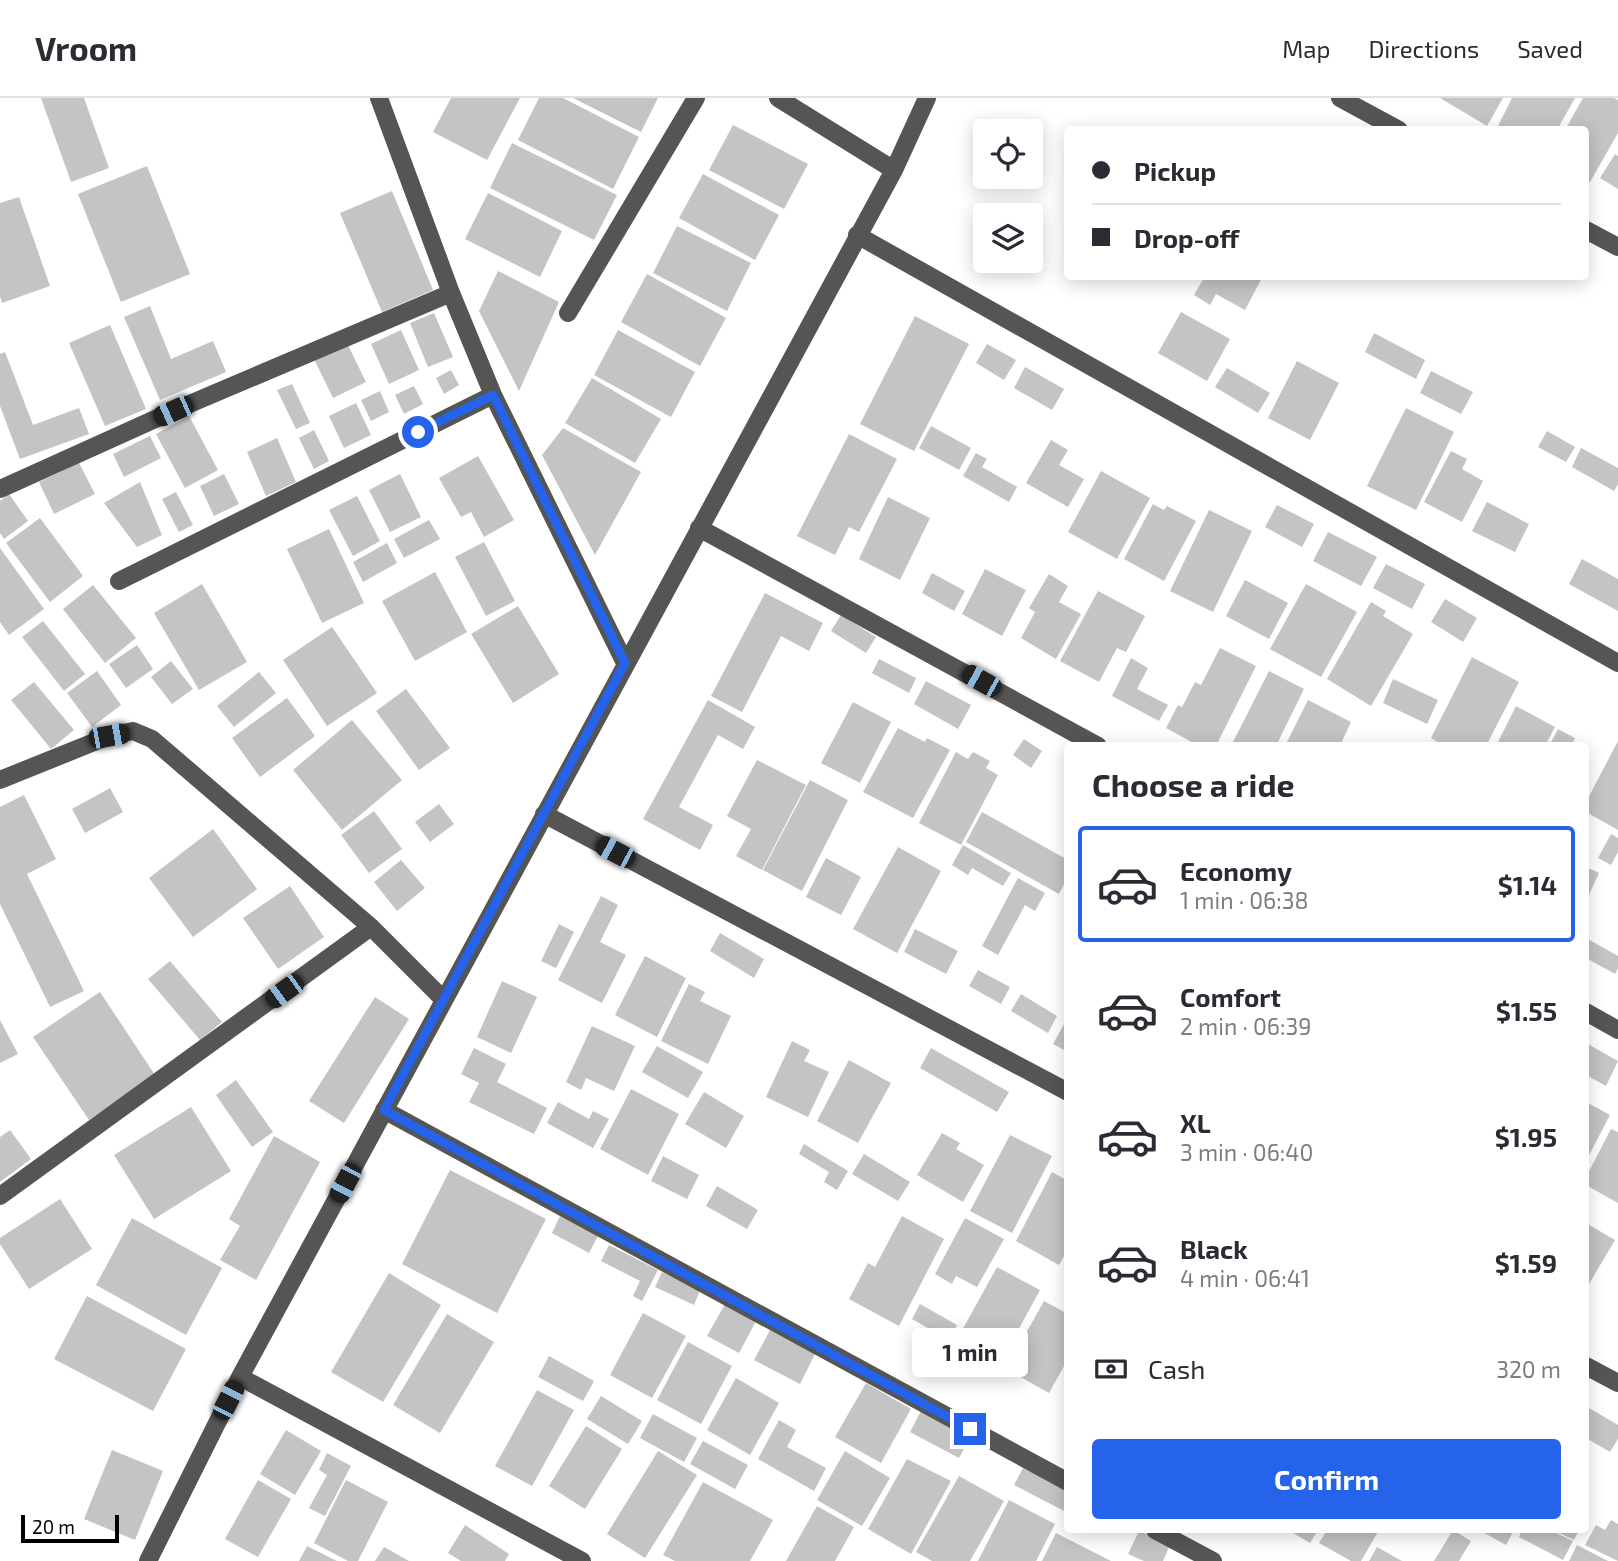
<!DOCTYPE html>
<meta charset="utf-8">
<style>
:root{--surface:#fff;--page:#f7f7f7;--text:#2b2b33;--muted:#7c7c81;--line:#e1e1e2;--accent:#2563eb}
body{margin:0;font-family:"Exo 2",sans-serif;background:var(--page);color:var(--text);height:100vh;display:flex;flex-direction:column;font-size:26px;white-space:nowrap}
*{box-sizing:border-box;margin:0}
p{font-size:23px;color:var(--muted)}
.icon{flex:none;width:38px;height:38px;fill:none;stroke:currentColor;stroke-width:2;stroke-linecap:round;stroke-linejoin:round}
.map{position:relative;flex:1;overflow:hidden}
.details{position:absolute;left:1064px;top:644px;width:525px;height:791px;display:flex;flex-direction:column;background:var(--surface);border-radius:7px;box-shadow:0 4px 18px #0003}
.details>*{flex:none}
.banner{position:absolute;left:1064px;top:28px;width:525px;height:154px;border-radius:7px;box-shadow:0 4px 18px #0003;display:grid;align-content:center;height:154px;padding:0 28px;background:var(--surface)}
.controls{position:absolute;left:973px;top:21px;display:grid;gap:14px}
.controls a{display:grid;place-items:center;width:70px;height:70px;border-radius:7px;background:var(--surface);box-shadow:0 4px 18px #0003;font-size:35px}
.scale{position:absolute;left:21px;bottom:18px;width:98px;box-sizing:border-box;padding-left:7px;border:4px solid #000;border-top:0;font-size:19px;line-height:24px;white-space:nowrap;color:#000;-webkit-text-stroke:5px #fff;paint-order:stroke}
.end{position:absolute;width:32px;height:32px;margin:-16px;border:9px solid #2563eb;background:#fff;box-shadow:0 0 0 4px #fff}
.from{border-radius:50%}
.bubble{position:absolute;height:49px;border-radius:7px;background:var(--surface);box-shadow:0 4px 18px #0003;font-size:23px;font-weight:700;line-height:49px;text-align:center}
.car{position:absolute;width:21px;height:42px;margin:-21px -10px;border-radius:9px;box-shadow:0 0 5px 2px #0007;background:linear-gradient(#222 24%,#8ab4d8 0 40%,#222 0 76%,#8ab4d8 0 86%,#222 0)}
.banner b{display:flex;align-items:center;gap:24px;height:66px;font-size:26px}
.banner b+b{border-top:2px solid var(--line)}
.banner i{width:18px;height:18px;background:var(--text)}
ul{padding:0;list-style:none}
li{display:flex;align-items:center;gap:21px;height:116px;margin:0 14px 10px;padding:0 14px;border:4px solid transparent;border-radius:7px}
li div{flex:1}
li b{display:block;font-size:26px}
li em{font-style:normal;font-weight:700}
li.active{border-color:var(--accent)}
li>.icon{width:63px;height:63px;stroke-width:1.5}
h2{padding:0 28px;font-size:32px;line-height:84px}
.pay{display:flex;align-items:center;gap:18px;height:77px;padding:0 28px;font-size:26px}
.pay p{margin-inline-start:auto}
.button{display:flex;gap:14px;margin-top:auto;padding:14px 28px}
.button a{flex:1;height:80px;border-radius:7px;background:var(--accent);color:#fff;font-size:28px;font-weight:700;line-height:80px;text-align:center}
header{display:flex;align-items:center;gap:42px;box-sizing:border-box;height:98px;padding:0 35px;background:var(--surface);border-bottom:2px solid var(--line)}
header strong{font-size:33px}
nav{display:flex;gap:38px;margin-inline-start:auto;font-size:24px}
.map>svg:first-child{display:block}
.building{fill:#c4c4c4}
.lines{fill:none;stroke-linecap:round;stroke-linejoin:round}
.minor{stroke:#555;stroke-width:18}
.route{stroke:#2563eb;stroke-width:9}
</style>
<header>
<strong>Vroom</strong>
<nav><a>Map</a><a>Directions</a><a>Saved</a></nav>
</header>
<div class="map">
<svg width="1618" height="1463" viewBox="0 0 1618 1463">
<rect width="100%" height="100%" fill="#fff"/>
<path class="building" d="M41,0H84L109,70L71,84Z
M451,0H520L487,62L433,34Z
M539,0H563L639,39L613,91L518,42Z
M573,0H658L641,34Z
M1440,0H1503L1487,28Z
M1512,0H1575L1557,32H1496Z
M1583,0H1614L1618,2V35L1590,84L1586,81V32H1565Z
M733,27L808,66L784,111L709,72Z
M512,45L617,97L594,142L490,90Z
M1615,56L1618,58V91L1600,80Z
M147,68L190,176L121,204L78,96Z
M703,76L779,117L755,162L679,120Z
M392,93L433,192L382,214L340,115Z
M488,95L562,133L540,179L465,141Z
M19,99L50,188L2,205L0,198V105Z
M677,128L751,165L727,213L653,175Z
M498,173L559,204L519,293L479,213Z
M647,176L726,220L700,268L621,224Z
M1205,178H1263L1245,212L1216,196L1210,207L1194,197Z
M150,208L171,261L213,243L226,274L160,302L124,219Z
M1181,214L1230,241L1207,283L1158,255Z
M434,215L453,259L428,269L410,225Z
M915,218L969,246L914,353L860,326Z
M110,227L146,311L105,328L69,245Z
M401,232L419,272L389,286L371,246Z
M618,232L695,274L671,319L594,277Z
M1374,235L1425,262L1416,281L1365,254Z
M347,245L366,284L333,300L314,261Z
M987,246L1016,262L1004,282L976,265Z
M5,254L33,327L79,310L89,336L20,361L0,308V256Z
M1297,263L1339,285L1310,342L1268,320Z
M1025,269L1064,291L1052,312L1014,290Z
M1227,270L1270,295L1258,315L1215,289Z
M451,272L459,287L444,296L436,280Z
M1431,273L1473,294L1461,316L1420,295Z
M592,280L661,321L635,365L565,325Z
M292,286L310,325L296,331L277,292Z
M414,288L423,306L404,316L395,297Z
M380,293L389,314L371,323L361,302Z
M356,305L371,337L344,350L329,318Z
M1406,310L1454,334L1416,412L1367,388Z
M189,318L218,372L185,390L156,336Z
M931,328L971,350L959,372L919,350Z
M563,330L641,374L595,457L542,357Z
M314,332L329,363L314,371L299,340Z
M1547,333L1575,349L1566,364L1538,349Z
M849,336L897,361L859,434L849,429L835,457L797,438Z
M150,338L161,360L124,379L113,356Z
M277,340L296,384L266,398L247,354Z
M1051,342L1068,352L1059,367L1084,381L1068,409L1026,385Z
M1581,350L1618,370V386L1614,393L1572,369Z
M1451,353L1467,361L1462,371L1483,383L1462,424L1424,404Z
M976,355L987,361L982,369L1017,389L1009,404L963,378Z
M478,358L514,422L484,439L471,414L461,419L439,380Z
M79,365L95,396L54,416L39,384Z
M1101,373L1150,400L1117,461L1068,434Z
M224,376L239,406L214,418L200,388Z
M400,376L421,419L390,434L369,392Z
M140,384L162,437L137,449L104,405Z
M176,394L193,427L179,434L162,401Z
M9,396L28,423L4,441L0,435V403Z
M357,398L380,443L353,458L329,412Z
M888,399L930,420L900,482L859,461Z
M1487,404L1529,426L1515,454L1472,433Z
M1153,406L1164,412L1167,408L1196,423L1164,483L1124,461Z
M1277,407L1314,426L1302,449L1265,429Z
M1209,412L1252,433L1213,514L1170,493Z
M40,420L83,478L50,504L6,445Z
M429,422L440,441L404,460L394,441Z
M329,431L364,505L322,525L287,451Z
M1328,434L1377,459L1361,488L1313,463Z
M484,444L515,503L486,518L455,459Z
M387,445L397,465L363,484L353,464Z
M0,450L44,511L9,537L0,524Z
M1582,461L1618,481V513L1569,486Z
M1386,466L1425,486L1412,511L1373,490Z
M985,471L1026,492L1002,538L962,516Z
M435,474L467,534L415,563L382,503Z
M932,475L965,493L954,513L922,495Z
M1049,476L1068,488L1059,504L1081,516L1056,561L1021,540L1035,514L1029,510Z
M1245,482L1288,505L1269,541L1226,518Z
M202,486L247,564L199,592L154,515Z
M1306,486L1357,514L1321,579L1270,551Z
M93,487L136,540L105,565L63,511Z
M1098,493L1145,518L1126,554L1117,550L1099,584L1060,563Z
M765,495L823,525L809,553L781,538L742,614L711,598Z
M1445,501L1477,520L1463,544L1431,524Z
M1371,504L1386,513L1383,518L1413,536L1371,608L1327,581Z
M518,508L559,576L513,605L471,536Z
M841,517L876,539L866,555L831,533Z
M43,523L85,576L64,593L22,539Z
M332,529L377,595L327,628L283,562Z
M137,547L153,571L126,590L109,566Z
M1220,550L1256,568L1216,648H1199L1166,630L1178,607L1182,609L1195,584L1201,587Z
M1472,559L1519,584L1486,648H1444L1431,640Z
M1131,560L1148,570L1137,591L1168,607L1159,623L1112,598Z
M879,561L916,580L909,595L872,575Z
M171,563L193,591L172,606L151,579Z
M97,573L121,607L92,629L67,595Z
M1269,573L1304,591L1276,648H1231Z
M259,574L276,595L234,629L217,608Z
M1393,581L1438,602L1427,626L1383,605Z
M926,583L971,607L958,631L914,606Z
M34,584L74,632L51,651L11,602Z
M406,591L450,650L419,672L376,613Z
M287,600L315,638L260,679L232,640Z
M708,602L755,629L743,651L718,637L679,709L713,727L700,752L643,721Z
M1308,602L1351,624L1340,648H1285Z
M853,604L891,624L860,685L821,665Z
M1516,608L1555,629L1545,648H1496Z
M352,622L402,682L342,732L293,672Z
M898,630L925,644L927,640L950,652L913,720L863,694Z
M1558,631L1575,640L1571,648H1549Z
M1024,641L1042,653L1031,670L1013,657Z
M1618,643V732L1586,714V704Z
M956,654L968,661L973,654L990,663L986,670L998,677L961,747L919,725Z
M757,662L806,687L762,772L736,758L751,731L727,718Z
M810,682L848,702L802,793L763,772Z
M110,690L123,714L85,735L72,711Z
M24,697L56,761L27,776L84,893L50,909L0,806V709Z
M439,706L454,726L430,744L415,724Z
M374,713L402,751L369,775L341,737Z
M982,714L1068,762V779L1059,796L966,744Z
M213,731L257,791L193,839L149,780Z
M1611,736L1618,740V754L1611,767L1598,760Z
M963,747L1011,775L1003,788L972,770L968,777L952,767Z
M898,749L941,773L897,855L853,831Z
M826,760L861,779L841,817L806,799Z
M401,762L425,790L397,813L374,784Z
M1586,769L1599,775L1586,803Z
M1018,780L1045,795L1035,813L1025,807L998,857L982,848Z
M290,788L324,839L278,871L243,820Z
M601,798L618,807L600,844L626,857L602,905L558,882Z
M559,826L574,834L556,870L541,863Z
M915,831L958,853L946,876L904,854Z
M720,835L764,861L754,880L710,853Z
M1586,840L1618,858V870L1615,876L1586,860Z
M645,858L686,880L657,939L615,917Z
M170,863L222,924L200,942L148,881Z
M978,872L1010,889L1001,906L969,888Z
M502,883L537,899L511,955L477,939Z
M689,886L705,894L700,903L731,918L708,966L661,943Z
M100,894L155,977L89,1022L33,939Z
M1021,896L1057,918L1048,935L1011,913Z
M375,899L409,921L344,1025L309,1003Z
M1068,919V954L1053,946Z
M0,922L18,956L0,965Z
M592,928L635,948L614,993L586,980L581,992L566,984Z
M792,943L810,952L804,963L829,974L808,1019L766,999Z
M1586,945L1618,963L1606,988L1586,977Z
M657,948L703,974L688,1000L642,974Z
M474,950L506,966L497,984L547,1010L534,1036L469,1004L479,985L461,976Z
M931,950L1009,994L997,1014L920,970Z
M849,962L891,985L858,1045L817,1023Z
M236,982L273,1034L252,1049L216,997Z
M631,991L679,1016L648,1077L600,1051Z
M704,994L744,1018L726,1050L685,1026Z
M558,1004L589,1021L593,1013L609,1021L593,1050L547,1025Z
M1586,1004L1610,1017L1586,1063Z
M191,1009L231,1073L154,1121L114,1057Z
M1611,1031L1618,1034V1105L1586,1087V1079Z
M10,1032L31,1061L0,1084V1039Z
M942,1035L960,1045L956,1051L984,1067L963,1104L917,1077Z
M1010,1037L1052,1058L1012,1135L970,1113Z
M274,1038L320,1064L256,1182L220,1162L240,1128L229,1121Z
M804,1046L848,1073L837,1092L824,1084L829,1074L799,1056Z
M864,1056L910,1084L898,1103L852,1076Z
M663,1058L699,1077L687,1101L651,1083Z
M450,1072L546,1121L497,1215L402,1166Z
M1052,1074L1068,1083V1151L1059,1167L1016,1143Z
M717,1088L758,1112L747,1131L706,1108Z
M60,1101L92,1151L29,1191L0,1146V1140Z
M560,1118L598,1138L589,1155L552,1135Z
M902,1118L944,1141L899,1228L849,1201L868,1165L875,1169Z
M132,1120L222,1170L186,1237L96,1187Z
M965,1120L1004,1141L977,1189L956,1178L952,1186L935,1176Z
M1586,1125L1615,1142L1586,1191Z
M609,1147L658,1172L642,1203L633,1198L640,1183L601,1163Z
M997,1169L1040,1192L998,1269L955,1245Z
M662,1174L701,1190L694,1207L655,1189Z
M389,1175L441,1207L383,1304L331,1274Z
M87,1198L186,1251L153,1313L54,1261Z
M1044,1203L1068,1216V1261L1049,1295L1006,1271Z
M725,1206L756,1223L739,1255L707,1238Z
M920,1206L957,1227L949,1242L912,1221Z
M643,1215L686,1238L652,1300L610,1277Z
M447,1216L494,1244L440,1335L393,1307Z
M770,1232L815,1256L800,1286L754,1262Z
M688,1244L732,1268L701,1326L657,1302Z
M549,1258L594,1283L583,1303L538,1279Z
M736,1280L779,1305L750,1357L707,1332Z
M866,1285L911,1311L881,1365L835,1339Z
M537,1292L574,1312L532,1388L495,1368Z
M601,1298L642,1323L628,1346L587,1321Z
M1589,1310L1618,1327V1341L1610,1354L1586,1340V1315Z
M922,1311L971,1338L959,1360L910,1334Z
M653,1316L697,1340L684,1364L640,1340Z
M779,1322L796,1332L787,1349L826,1370L814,1393L758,1361Z
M586,1328L622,1351L585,1411L549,1388Z
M286,1332L321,1353L295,1397L260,1376Z
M703,1343L748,1367L735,1391L690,1366Z
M112,1352L163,1373L135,1442L84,1421Z
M658,1353L697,1377L645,1460L607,1436Z
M845,1353L890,1380L862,1428L817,1402Z
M327,1355L351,1368L325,1418L309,1410L327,1377L319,1372Z
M907,1361L951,1383L911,1456L868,1431Z
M1023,1370L1068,1392V1406L1064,1413L1014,1387Z
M959,1378L1004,1403L970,1463H932L916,1454Z
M258,1382L291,1401L258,1459L225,1441Z
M346,1382L388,1404L358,1463H348L314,1445Z
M703,1384L773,1422L750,1463H675L663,1457Z
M1009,1402L1055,1426L1036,1463H978Z
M817,1408L854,1429L835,1463H786Z
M1611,1422L1618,1426V1463L1585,1447L1596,1427L1605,1432Z
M465,1427L509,1456L505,1463H461L448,1455Z
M1288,1432H1318L1310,1445Z
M1327,1432H1379L1361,1463H1351L1319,1445Z
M1453,1432L1471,1443L1459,1463H1434Z
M1479,1432H1514L1506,1447Z
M1522,1432H1550L1573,1443L1563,1462L1519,1439Z
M1553,1432H1579L1574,1442Z
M1139,1433L1170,1447L1163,1463H1144L1128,1456Z
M1056,1435L1111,1463H1042Z
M1577,1447L1608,1463H1569Z
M307,1448L337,1463H299Z
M384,1449L409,1463H375Z
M1377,1449L1402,1463H1369Z"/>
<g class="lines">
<path class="minor" d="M379,0L451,195L493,297L625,565
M778,0L894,72
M1340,0L1399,32
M1586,132L1618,149
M857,137L1618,565
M568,215L696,0
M0,391L173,313L451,195
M699,430L1098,648
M119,483L493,297
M0,682L109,638L133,633L152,641L371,829L444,902
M544,716L1068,994
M1586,914L1618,932
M384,1012L1068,1384
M0,1098L371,829
M1586,1268L1618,1285
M240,1279L582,1463
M1155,1432L1213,1463
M148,1463L240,1279L894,72L927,0"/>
</g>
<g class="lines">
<path class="route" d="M418,334L493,297L625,565L384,1012L970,1331"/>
</g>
</svg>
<div class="controls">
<a><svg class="icon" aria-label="locate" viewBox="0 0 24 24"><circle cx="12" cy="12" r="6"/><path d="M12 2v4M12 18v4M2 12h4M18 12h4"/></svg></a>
<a><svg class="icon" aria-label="layers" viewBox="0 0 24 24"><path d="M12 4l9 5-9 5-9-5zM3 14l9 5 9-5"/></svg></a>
</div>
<div class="scale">20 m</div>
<i class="end from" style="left:418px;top:334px"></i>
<i class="end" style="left:970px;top:1331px"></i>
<div class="bubble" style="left:912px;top:1230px;width:116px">1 min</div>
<i class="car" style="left:173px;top:313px;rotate:246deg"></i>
<i class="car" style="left:981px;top:583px;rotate:299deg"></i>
<i class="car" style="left:109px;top:638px;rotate:80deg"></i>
<i class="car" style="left:615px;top:754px;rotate:298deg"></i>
<i class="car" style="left:284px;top:893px;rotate:234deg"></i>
<i class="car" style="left:345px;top:1085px;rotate:208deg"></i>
<i class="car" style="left:228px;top:1302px;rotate:27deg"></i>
<div class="banner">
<b><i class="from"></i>Pickup</b>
<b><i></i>Drop-off</b>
</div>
<section class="details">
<h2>Choose a ride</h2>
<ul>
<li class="active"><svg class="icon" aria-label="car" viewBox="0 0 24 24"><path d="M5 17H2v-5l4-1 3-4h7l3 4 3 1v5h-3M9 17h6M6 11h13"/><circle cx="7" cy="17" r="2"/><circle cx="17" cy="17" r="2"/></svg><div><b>Economy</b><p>1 min · 06:38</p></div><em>$1.14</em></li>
<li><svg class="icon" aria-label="car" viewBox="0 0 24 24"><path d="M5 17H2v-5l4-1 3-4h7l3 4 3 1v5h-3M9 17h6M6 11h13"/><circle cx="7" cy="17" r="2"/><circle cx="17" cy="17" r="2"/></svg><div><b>Comfort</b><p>2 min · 06:39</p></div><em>$1.55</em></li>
<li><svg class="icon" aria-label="car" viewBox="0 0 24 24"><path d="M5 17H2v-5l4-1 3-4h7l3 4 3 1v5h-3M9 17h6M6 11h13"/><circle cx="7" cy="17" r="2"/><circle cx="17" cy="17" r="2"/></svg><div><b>XL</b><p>3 min · 06:40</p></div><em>$1.95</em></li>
<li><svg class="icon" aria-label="car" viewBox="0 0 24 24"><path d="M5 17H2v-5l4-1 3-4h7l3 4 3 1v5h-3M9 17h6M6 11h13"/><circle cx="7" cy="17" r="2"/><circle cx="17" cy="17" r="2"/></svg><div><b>Black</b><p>4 min · 06:41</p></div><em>$1.59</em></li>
</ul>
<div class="pay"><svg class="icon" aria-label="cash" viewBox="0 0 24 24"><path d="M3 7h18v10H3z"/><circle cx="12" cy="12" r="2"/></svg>Cash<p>320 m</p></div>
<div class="button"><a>Confirm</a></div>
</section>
</div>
